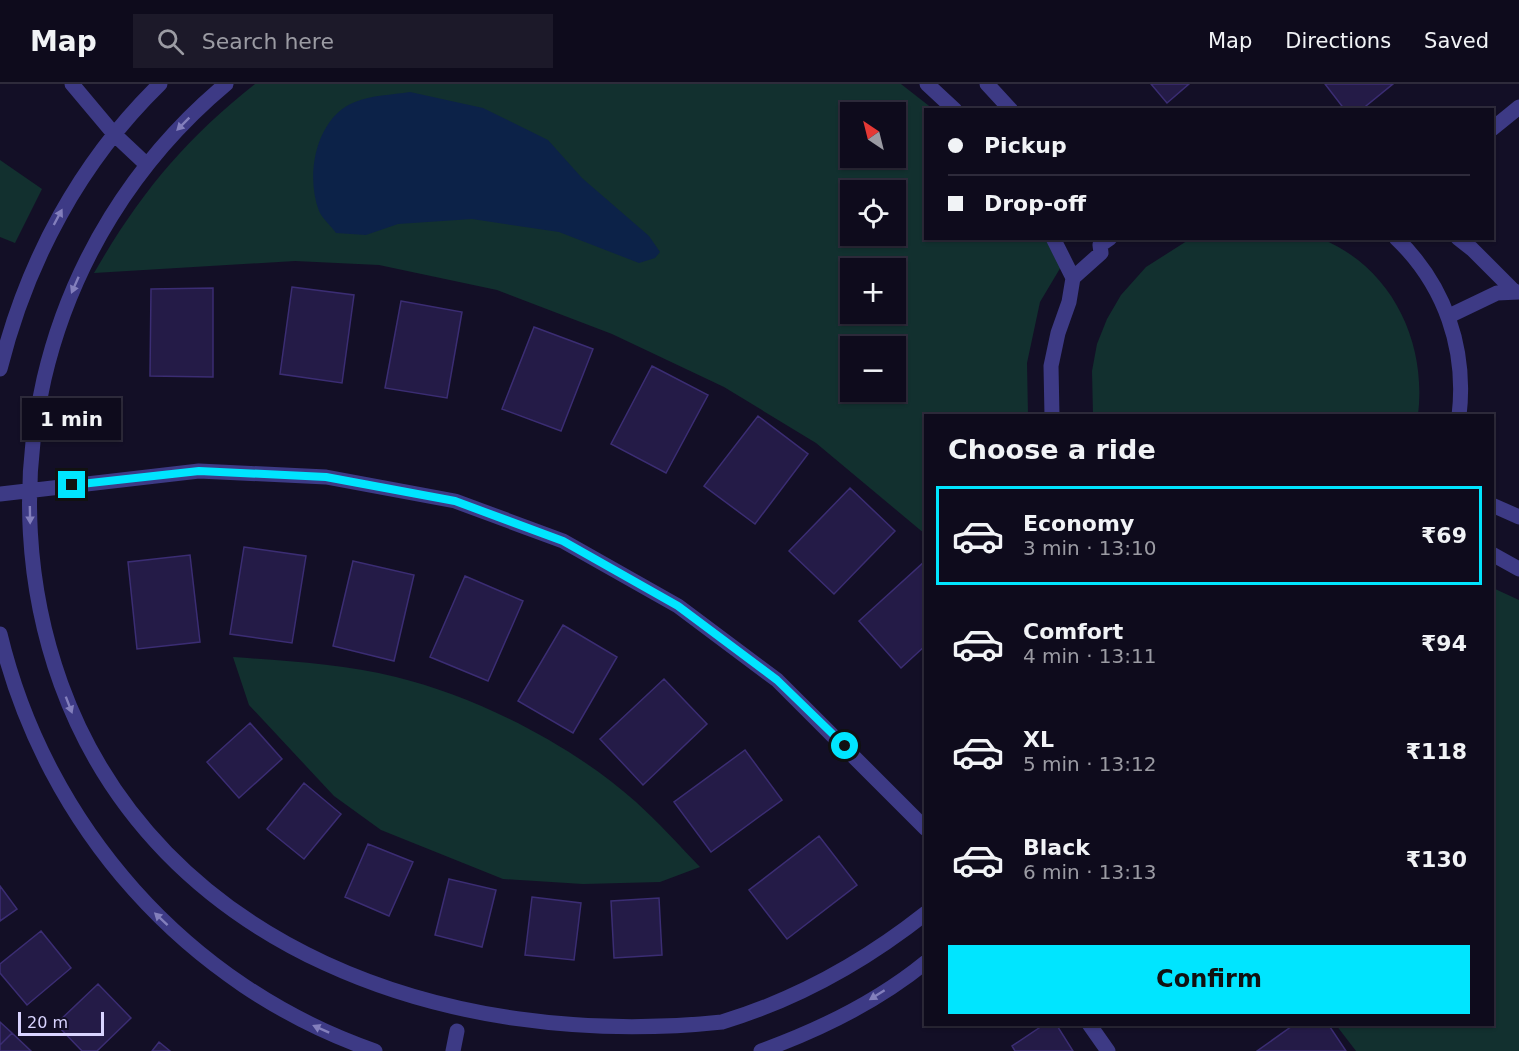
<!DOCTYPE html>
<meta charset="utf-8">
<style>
:root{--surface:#0e0b1c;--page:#1c1929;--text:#f1f3f6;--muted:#9b9ba3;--line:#2e2b3b;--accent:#00e5ff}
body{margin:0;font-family:"DejaVu Sans",sans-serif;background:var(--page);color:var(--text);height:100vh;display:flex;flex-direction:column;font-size:22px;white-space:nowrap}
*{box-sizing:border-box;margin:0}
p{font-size:20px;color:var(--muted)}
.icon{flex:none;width:33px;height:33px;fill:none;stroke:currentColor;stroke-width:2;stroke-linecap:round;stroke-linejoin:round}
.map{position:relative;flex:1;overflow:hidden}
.side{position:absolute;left:924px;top:330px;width:570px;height:612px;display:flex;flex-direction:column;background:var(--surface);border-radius:0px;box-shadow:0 2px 4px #0004,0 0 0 2px var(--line)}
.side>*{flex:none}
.hud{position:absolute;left:924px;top:24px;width:570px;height:132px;border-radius:0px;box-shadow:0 2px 4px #0004,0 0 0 2px var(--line);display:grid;align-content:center;height:132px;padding:0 24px;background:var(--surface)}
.needle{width:39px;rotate:325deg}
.controls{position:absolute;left:840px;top:18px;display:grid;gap:12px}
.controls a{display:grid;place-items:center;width:66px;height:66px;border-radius:0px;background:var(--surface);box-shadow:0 2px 4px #0004,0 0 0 2px var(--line);font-size:30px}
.scale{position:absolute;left:18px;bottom:15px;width:86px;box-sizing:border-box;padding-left:6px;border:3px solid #d9d4ff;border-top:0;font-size:16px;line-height:21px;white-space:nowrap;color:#d9d4ff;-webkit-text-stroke:4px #130f26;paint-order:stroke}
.end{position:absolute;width:27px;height:27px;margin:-14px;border:8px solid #00e5ff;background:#111;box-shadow:0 0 0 3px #111}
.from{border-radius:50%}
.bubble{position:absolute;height:42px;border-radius:0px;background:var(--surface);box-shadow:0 2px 4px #0004,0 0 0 2px var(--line);font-size:20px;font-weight:600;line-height:42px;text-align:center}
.hud b{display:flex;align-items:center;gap:21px;height:57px;font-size:22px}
.hud b+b{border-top:2px solid var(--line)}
.hud i{width:15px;height:15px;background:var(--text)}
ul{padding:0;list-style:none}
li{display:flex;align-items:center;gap:18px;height:99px;margin:0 12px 9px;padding:0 12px;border:3px solid transparent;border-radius:0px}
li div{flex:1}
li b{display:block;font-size:22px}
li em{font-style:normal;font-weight:600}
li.current{border-color:var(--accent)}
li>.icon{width:54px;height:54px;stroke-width:1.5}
h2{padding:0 24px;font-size:27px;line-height:72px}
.cta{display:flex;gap:12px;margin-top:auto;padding:12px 24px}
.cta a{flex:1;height:69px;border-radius:0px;background:var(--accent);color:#111;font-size:24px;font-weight:600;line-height:69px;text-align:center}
header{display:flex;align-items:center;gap:36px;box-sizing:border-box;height:84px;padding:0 30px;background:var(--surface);border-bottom:2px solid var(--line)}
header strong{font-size:28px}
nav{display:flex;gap:33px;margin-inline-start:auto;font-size:21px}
.search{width:420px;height:54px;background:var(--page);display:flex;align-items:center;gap:15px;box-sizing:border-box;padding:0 21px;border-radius:0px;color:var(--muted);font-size:22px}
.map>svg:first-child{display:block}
.green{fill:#12302f;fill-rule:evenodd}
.water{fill:#0c2248}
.building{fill:#241b47;stroke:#3b2d73;stroke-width:1.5}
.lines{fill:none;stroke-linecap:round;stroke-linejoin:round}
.street{stroke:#3d3a85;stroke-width:15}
.oneway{fill:#837fbc}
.route{stroke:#00e5ff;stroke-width:8}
</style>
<header>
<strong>Map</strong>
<div class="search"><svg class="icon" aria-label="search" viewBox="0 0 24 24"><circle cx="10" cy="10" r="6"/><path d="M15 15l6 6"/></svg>Search here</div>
<nav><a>Map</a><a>Directions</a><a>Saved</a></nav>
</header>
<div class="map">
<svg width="1519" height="967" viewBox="0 0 1519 967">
<rect width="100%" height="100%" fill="#130f26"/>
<path class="green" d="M255,0H901L933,25L926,26V154L1048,155L1065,176L1040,218L1027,279L1028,331L926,332L925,450L816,359L724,303L612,250L497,206L379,181L295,177L94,189C139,111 184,56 255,0ZM850,28H896V74H850ZM850,106H896V152H850ZM850,184H896V230H850ZM850,262H896V308H850Z
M0,76L42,105L15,159L0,153Z
M1322,155C1392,184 1427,258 1418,331H1093L1092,287L1097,260L1107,235L1121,211L1146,183L1190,155Z
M1493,504L1519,516V967H1356L1336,941L1492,940Z
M233,573C287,577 343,580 396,593C478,613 572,661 636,718C658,738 679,761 700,783L660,798L583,800L503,795L381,746L334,712L249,621Z"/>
<path class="water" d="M410,8L483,24L548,56L582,94L649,152L660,168L655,174L639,179L559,148L472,135L398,140L366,151L336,149C331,142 322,134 319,127C305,91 316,33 355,18C371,11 392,11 410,8Z"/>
<path class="building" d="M1151,0H1189L1167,19Z
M1325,0H1393L1361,26H1345Z
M292,203L354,211L342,299L280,290Z
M213,204V293L150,292L151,205Z
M401,217L462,228L447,314L385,304Z
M534,243L593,265L561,347L502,325Z
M652,282L708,311L666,389L611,360Z
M758,332L808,370L755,440L704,402Z
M850,404L895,447L834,510L789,467Z
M244,463L306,472L292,559L230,550Z
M190,471L200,558L137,565L128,478Z
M353,477L414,491L394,577L333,562Z
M924,478L926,561L901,584L859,537Z
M465,492L523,517L488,597L430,573Z
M563,541L617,573L573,649L518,617Z
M664,595L707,640L643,701L600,655Z
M250,639L282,675L239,714L207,678Z
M745,666L782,716L711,768L674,718Z
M304,699L341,730L304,775L267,745Z
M819,752L857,801L787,855L749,806Z
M368,760L413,778L389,832L345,813Z
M449,795L496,806L482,863L435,851Z
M0,802L17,825L0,837Z
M532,813L581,819L574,876L525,871Z
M659,814L662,871L614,874L611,817Z
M41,847L71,884L27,921L0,889V880Z
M98,900L131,934L97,967H82L56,940Z
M0,938L12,949L0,961Z
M1045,940H1056L1073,967H1015L1012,962Z
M1295,940H1328L1346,967H1257Z
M12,949L31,967H0V961Z
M159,958L170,967H152Z"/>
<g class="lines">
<path class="street" d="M72,0L114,50L147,81
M226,0C135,76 71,179 44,295C20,396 26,503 61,600C157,865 449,967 722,938C798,915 864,878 926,829
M927,0L955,26
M987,0L1011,26
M1492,45L1519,23
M1396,154C1445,201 1467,265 1459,332
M1458,154L1472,165L1515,208
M1073,194L1101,169L1100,161L1110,154
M1449,232L1497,209L1519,208
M0,285C27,177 80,78 160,0
M1052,332L1051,282L1058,249L1069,218L1073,194L1053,154
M0,410L199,387L326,393L455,417L563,457L678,522L777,596L926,745
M1492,421L1519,433
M1492,470L1519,485
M0,550C46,742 187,902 375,967
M1089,940L1108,967
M453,967L457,947
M761,967C819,946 877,918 926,878"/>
</g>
<defs><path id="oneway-solid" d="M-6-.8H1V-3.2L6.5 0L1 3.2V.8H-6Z" transform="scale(1.5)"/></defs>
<g class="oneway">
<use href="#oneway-solid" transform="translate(183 40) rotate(135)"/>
<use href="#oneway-solid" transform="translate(58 133) rotate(-62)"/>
<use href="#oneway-solid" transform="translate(75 201) rotate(114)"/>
<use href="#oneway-solid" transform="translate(30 431) rotate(89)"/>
<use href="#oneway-solid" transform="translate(69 621) rotate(69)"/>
<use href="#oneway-solid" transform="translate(161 835) rotate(-137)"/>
<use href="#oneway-solid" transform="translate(877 911) rotate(148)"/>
<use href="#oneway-solid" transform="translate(321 945) rotate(-156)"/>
</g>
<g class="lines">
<path class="route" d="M72,401L199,387L326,393L455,417L563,457L678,522L777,596L845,662"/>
</g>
</svg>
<div class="controls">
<a><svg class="needle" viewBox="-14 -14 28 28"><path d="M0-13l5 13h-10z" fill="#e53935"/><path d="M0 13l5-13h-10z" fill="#9b9ba3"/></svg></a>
<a><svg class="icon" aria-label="locate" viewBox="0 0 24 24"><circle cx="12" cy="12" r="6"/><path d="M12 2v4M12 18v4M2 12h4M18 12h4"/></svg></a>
<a>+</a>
<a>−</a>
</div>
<div class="scale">20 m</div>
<i class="end from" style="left:845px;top:662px"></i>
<i class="end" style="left:72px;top:401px"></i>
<div class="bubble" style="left:22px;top:314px;width:99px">1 min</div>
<div class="hud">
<b><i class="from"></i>Pickup</b>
<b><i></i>Drop-off</b>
</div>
<section class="side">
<h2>Choose a ride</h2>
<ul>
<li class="current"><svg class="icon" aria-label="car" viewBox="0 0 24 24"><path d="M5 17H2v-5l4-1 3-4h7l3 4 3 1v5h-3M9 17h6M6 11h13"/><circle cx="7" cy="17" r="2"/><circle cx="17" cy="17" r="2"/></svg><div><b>Economy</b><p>3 min · 13:10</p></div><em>₹69</em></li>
<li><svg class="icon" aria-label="car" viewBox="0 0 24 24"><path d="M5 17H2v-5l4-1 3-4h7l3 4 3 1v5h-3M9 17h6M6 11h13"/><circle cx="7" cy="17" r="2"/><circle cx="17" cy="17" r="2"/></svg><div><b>Comfort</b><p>4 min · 13:11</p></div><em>₹94</em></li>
<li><svg class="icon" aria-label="car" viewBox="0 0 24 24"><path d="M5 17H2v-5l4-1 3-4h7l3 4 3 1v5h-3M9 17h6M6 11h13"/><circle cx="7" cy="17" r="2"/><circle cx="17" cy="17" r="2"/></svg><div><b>XL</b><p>5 min · 13:12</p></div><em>₹118</em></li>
<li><svg class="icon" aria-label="car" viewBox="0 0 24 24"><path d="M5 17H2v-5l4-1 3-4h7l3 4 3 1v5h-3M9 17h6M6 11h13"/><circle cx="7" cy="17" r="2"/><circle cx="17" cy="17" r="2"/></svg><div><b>Black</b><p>6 min · 13:13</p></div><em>₹130</em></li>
</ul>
<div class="cta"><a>Confirm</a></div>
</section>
</div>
